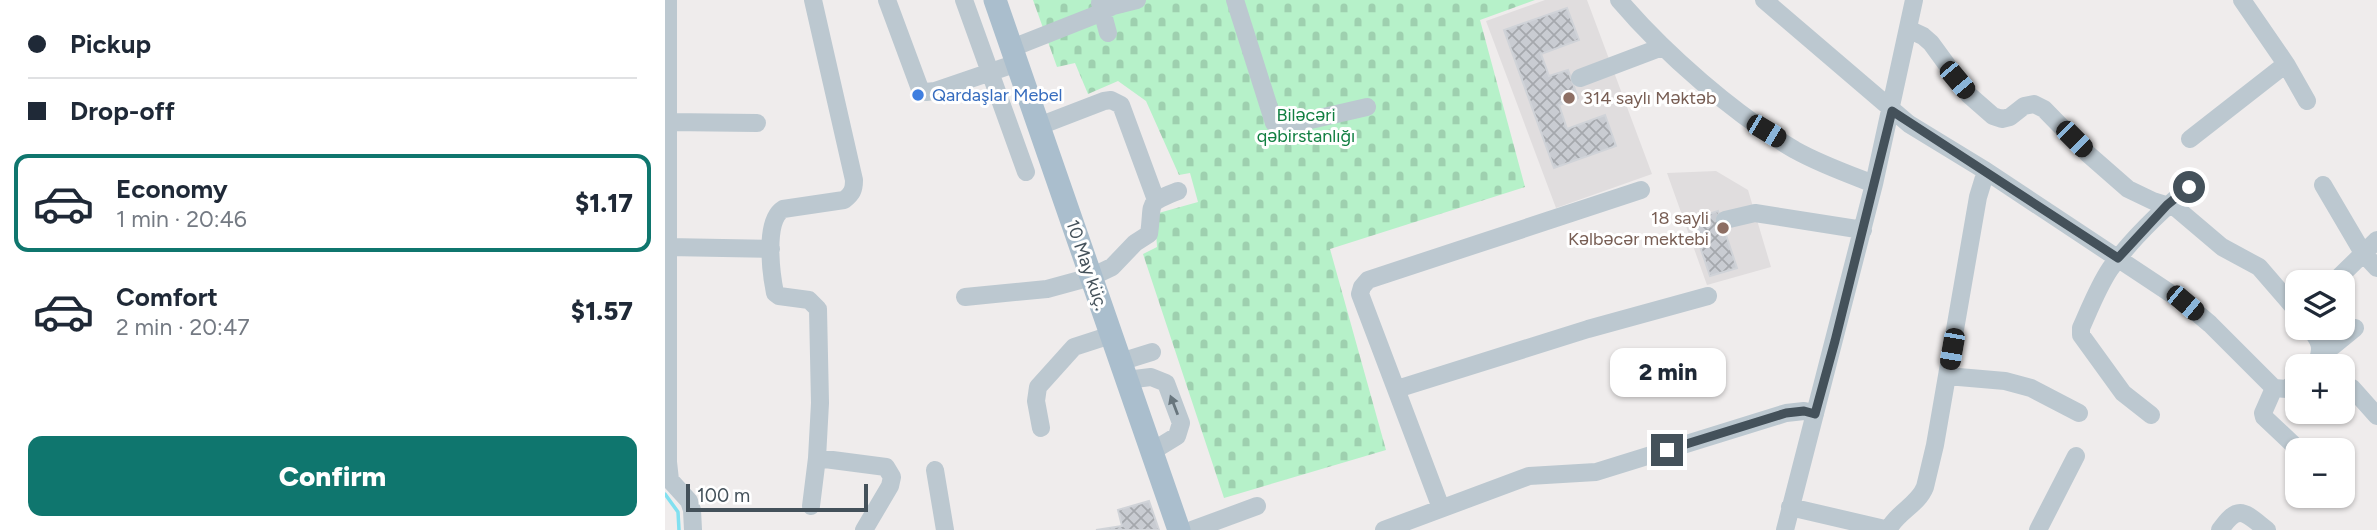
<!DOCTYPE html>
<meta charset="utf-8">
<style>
:root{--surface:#fff;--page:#f6f6f7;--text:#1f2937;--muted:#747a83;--line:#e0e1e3;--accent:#0f766e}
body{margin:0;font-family:Figtree,sans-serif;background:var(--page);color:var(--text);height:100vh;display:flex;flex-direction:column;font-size:26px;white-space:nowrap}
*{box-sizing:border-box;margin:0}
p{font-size:23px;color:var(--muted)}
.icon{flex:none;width:38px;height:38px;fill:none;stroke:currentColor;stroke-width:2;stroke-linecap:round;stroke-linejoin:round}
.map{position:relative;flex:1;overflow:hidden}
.drawer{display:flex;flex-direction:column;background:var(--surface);width:665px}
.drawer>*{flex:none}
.hud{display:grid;align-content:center;height:154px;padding:0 28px;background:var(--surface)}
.tools{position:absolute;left:1620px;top:270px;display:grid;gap:14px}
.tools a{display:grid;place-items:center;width:70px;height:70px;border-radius:14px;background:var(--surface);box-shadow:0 2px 5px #0004;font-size:35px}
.scale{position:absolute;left:21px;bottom:18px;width:182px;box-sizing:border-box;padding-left:7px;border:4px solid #44515a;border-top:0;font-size:19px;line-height:24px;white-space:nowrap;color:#44515a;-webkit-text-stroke:5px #fff;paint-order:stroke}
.end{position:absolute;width:32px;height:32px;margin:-16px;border:9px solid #44515a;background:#fff;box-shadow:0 0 0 4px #fff}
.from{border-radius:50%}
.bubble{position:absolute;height:49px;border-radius:14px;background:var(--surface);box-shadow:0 2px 5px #0004;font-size:23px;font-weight:800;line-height:49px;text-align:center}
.car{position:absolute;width:21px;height:42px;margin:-21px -10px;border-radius:9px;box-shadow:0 0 5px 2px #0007;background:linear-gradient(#222 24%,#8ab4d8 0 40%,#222 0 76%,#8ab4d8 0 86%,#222 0)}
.hud b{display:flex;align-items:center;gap:24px;height:66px;font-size:26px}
.hud b+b{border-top:2px solid var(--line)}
.hud i{width:18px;height:18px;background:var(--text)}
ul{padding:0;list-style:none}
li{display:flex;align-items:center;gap:21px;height:98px;margin:0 14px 10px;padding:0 14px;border:4px solid transparent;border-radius:14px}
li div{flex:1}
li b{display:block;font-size:26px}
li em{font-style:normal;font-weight:800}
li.selected{border-color:var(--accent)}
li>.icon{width:63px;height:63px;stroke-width:1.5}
.action{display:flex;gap:14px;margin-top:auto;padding:14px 28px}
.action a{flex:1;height:80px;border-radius:14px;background:var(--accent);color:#fff;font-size:28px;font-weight:800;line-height:80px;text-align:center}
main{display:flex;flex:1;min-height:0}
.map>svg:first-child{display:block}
.education{fill:#e0ddde}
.cemetery{fill:url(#cemetery-stones)}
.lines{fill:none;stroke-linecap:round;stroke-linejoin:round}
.stream{stroke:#81e0f0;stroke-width:3.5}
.building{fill:url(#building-cross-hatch);stroke:#d0d3d8;stroke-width:2}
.minor{stroke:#bcc8d0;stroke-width:18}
.major{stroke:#aabecd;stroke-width:23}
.oneway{fill:#68757d}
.route{stroke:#44515a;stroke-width:9}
.shop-dot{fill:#3f7fe0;stroke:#fff;stroke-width:2.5}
.education-dot{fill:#8d6e63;stroke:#fff;stroke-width:2.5}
.labels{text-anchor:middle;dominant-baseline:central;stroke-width:6;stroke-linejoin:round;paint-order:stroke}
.shop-label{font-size:18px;fill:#366cbe;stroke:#fff;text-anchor:start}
.education-label{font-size:18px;fill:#785e54;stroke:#fff;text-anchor:start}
.park-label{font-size:18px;fill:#117f41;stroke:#fff}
.street-label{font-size:18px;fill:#44515a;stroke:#fff}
</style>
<main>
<section class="drawer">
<div class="hud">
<b><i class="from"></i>Pickup</b>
<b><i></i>Drop-off</b>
</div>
<ul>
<li class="selected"><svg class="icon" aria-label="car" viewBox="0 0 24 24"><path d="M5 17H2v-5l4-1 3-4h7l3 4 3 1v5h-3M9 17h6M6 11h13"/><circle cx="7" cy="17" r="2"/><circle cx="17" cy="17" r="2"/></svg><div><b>Economy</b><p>1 min · 20:46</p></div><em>$1.17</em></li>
<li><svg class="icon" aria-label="car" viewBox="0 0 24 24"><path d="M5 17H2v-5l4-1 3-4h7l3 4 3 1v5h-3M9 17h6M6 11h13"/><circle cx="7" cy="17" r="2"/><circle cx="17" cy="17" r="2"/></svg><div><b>Comfort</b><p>2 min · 20:47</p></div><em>$1.57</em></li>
</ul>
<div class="action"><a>Confirm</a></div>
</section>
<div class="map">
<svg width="1712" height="530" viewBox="0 0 1712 530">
<defs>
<pattern id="cemetery-stones" width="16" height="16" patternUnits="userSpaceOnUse" patternTransform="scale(1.75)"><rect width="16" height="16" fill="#b6f1c9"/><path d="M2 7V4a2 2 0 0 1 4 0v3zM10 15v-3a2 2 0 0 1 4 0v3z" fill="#9ed0af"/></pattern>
<pattern id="building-cross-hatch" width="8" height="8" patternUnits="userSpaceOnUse" patternTransform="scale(1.75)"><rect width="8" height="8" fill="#c9ccd2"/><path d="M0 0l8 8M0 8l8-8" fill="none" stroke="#a5a8ad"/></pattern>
</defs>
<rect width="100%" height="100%" fill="#efecec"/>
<path class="education" d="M880,0H922L987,174L891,208L821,21Z
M1051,171L1083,190L1106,267L1042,285L1002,173Z"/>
<path class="cemetery" d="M368,0H870L815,20L860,187L665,249L721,450L559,498L478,254L492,247L490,214L533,202L525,173L514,175L481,101L453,81L423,94L410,63L392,67Z"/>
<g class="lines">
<path class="stream" d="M0,494L13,512L14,530"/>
</g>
<path class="building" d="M902,8L914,40L876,54L884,76L903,70L913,98L894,105L902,129L940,115L951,146L889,168L839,30Z
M1053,211L1072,268L1045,276L1026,220Z
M484,501L494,530H431L457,526L453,510Z"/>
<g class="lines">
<path class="minor" d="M3,0V462L5,480L24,501L27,510L28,530
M148,0L189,180C189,190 187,194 179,200L118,209C99,221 106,273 110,293L114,296L144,300L153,309L155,403L152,458L221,467L227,477L225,486L199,530
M222,0L255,89L261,92L270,91L352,63
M299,0L361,172
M570,0L609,123L615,127L702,107
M954,0C1000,54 1069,114 1130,150C1155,164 1183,174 1209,184
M1099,0L1244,124L1321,171L1520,303L1545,324L1609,388L1622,389L1633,379
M435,3L443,33
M1243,29L1258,36L1266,43L1304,95L1328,116L1337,119L1345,117L1359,106L1369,104L1379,109L1423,154L1463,189L1488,201L1511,208L1557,247L1594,267L1633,312
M347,48L428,16L448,6L472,0
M1621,64L1642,101
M915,78L997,47
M3,122L92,123
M374,126L439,101L446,100L456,105L491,200
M1525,139L1621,64L1577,0
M1658,185L1698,253L1712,268
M1060,220L1090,213L1198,230
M3,247L106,249
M1669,282L1712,240
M300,297L382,289L426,277L447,267L470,243L484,234C489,202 479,204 513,191
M1644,327C1653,339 1659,346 1652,361
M1657,349L1668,346L1690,328
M455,362L487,352
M1282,376L1340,381L1366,388L1414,413
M461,380L486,377L501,383L516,423L512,436L486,452
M1678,383L1687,388L1712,416
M1609,388L1598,413L1599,417L1634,450
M732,389L923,329L1043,296
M1486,415L1458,393L1416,335V328C1425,308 1433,287 1445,269C1466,239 1496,211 1524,187
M376,428L371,401L373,387L409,347L446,335
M270,470L280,530
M146,506L152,458
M1125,507L1224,530
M776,508L695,294L697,287L703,280L976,190
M527,530L592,506
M719,530L864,476L931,472L1121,413L1139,411L1150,414
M1120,530L1209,184L1249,0
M1223,530C1232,512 1253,505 1260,487L1270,445L1313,197L1321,171
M1373,530L1411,456
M1555,530C1574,503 1579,512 1602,530"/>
<path class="major" d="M330,0L514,530"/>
</g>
<defs><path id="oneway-solid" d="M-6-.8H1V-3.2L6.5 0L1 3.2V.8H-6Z" transform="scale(1.75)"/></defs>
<use class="oneway" href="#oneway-solid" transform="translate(509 405) rotate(-111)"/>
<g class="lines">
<path class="route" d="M1002,450L1121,413L1139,411L1150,414L1170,341L1227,111L1453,258L1502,205L1524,187"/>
</g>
<circle class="shop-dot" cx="253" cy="95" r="7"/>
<g class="education-dot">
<circle cx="904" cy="98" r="7"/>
<circle cx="1058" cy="228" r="7"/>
</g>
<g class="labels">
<g class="shop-label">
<text x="267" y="95">Qardaşlar Mebel</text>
</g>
<g class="education-label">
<text x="918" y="98">314 saylı Məktəb</text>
<text x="1044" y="218" text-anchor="end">18 sayli<tspan x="1044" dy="21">Kəlbəcər mektebi</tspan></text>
</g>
<g class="park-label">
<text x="641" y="115">Biləcəri<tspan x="641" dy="21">qəbirstanlığı</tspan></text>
</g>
<g class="street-label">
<text transform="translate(422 265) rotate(71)">10 May küç.</text>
</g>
</g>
</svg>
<div class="tools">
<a><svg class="icon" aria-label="layers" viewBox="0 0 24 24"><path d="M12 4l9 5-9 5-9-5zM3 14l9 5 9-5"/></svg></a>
<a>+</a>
<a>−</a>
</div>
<div class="scale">100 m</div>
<i class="end from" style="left:1524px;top:187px"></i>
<i class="end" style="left:1002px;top:450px"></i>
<div class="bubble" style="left:945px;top:348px;width:116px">2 min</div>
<i class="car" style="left:1292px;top:80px;rotate:140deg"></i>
<i class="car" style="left:1101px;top:131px;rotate:121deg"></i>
<i class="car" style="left:1409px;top:139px;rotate:135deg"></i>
<i class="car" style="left:1520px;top:303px;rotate:130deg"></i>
<i class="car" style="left:1287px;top:349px;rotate:190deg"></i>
</div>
</main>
